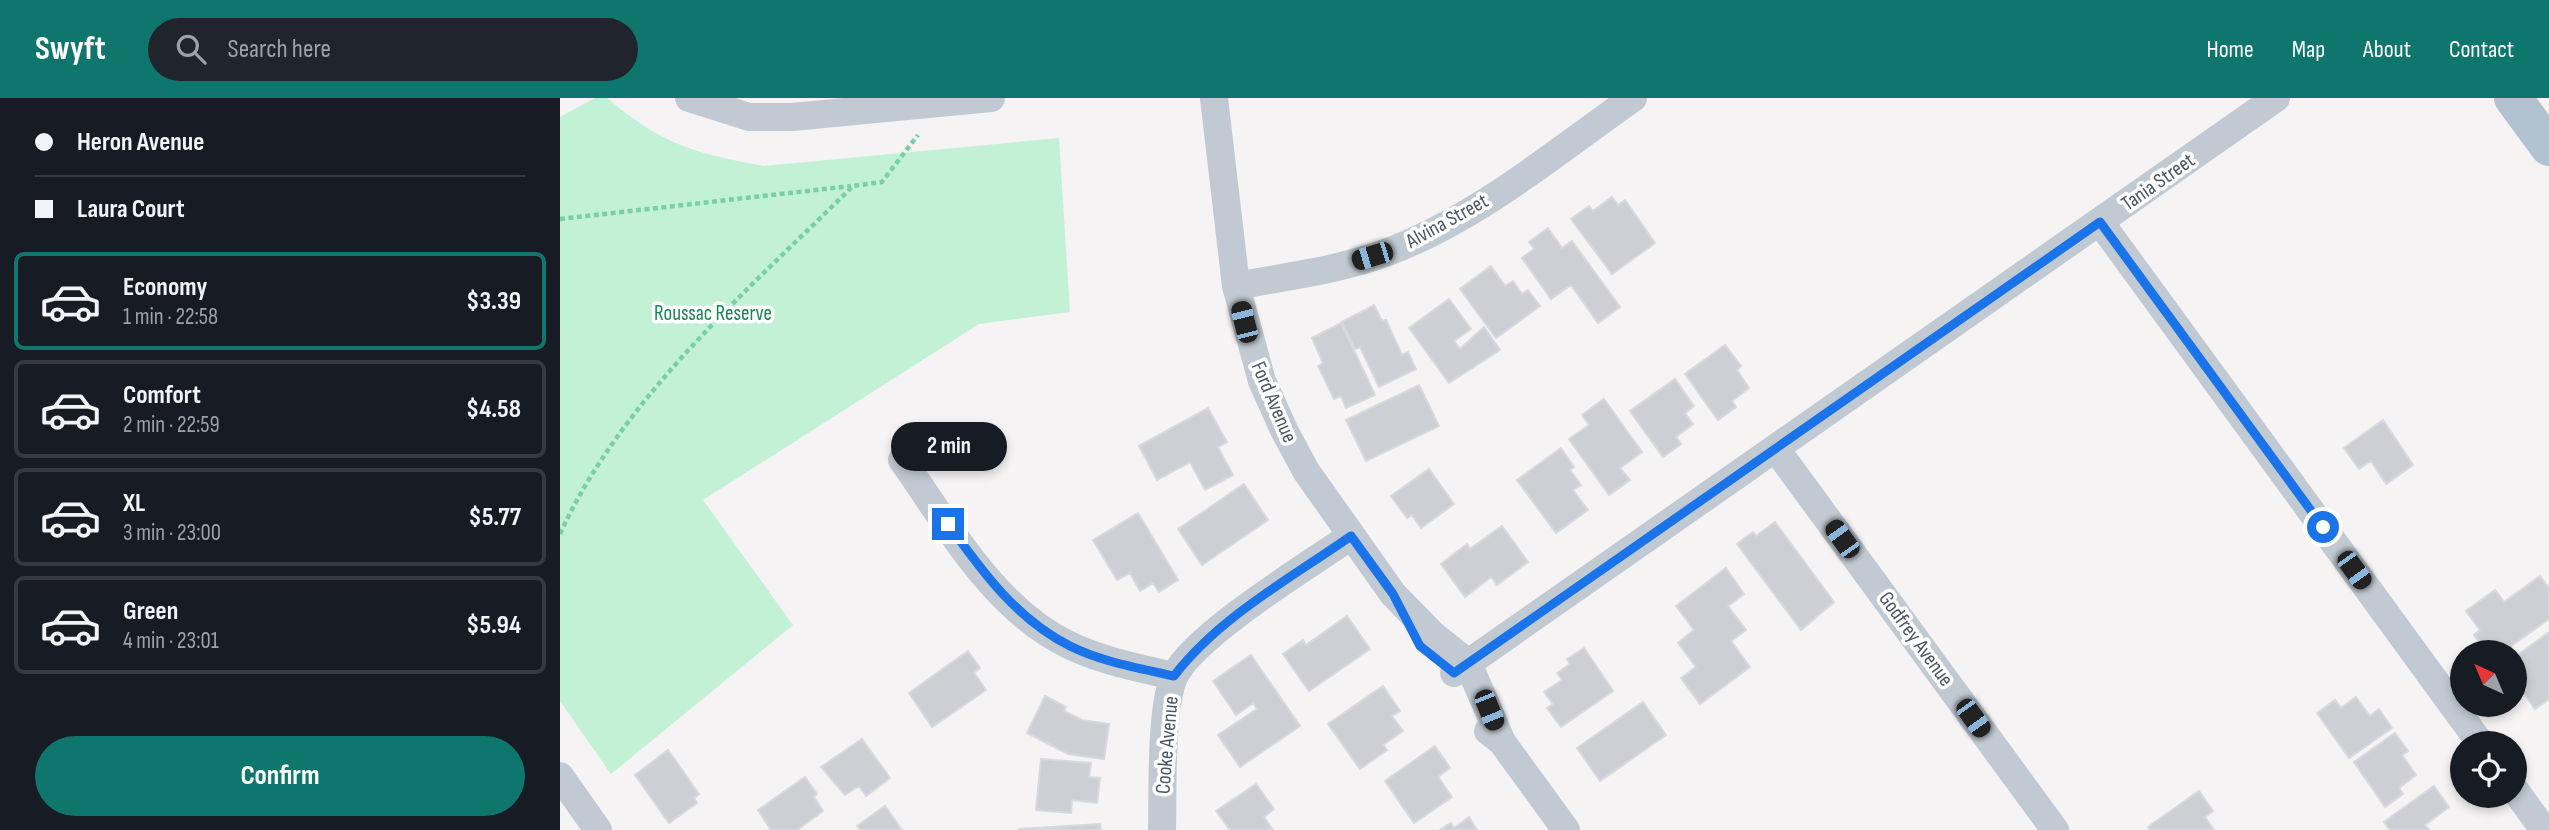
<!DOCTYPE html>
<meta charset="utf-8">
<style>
:root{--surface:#171b24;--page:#20242c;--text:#f1f3f6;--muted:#9ea1a6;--line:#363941;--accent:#0f766e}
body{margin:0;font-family:"Sofia Sans Condensed",sans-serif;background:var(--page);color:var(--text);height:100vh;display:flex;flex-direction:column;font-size:26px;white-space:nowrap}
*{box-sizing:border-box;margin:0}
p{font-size:23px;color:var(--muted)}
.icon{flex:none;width:38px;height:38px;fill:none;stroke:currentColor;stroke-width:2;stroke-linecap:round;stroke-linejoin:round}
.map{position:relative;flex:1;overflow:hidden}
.details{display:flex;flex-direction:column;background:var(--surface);width:560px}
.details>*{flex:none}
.banner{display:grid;align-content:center;height:154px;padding:0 35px;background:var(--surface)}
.needle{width:46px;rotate:316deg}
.tools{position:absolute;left:1890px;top:542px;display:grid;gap:14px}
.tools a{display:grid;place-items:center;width:77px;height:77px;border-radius:50%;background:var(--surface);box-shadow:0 4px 10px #0003;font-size:35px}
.end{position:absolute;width:32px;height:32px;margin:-16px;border:9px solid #1a73e8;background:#fff;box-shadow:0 0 0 4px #fff}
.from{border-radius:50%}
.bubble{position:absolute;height:49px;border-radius:24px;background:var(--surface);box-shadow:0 4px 10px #0003;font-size:23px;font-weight:700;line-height:49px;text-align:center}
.car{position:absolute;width:21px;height:42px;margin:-21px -10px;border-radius:9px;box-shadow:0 0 5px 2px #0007;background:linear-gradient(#222 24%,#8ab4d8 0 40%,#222 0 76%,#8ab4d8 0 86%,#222 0)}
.banner b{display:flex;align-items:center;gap:24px;height:66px;font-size:26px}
.banner b+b{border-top:2px solid var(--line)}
.banner i{width:18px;height:18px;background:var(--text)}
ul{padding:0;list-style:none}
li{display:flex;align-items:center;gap:21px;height:98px;margin:0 14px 10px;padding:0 21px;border:4px solid var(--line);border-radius:10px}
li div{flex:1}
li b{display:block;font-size:26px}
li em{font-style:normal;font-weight:700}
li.active{border-color:var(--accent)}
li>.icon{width:63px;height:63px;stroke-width:1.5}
.cta{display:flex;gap:14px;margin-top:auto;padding:14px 35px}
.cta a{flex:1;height:80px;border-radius:42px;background:var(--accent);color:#fff;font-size:28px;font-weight:700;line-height:80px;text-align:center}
header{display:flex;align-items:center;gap:42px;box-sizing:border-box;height:98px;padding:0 35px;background:var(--accent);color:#fff}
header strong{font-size:33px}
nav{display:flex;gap:38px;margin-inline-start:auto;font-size:24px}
.search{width:490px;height:63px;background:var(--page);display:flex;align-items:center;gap:18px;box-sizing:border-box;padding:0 24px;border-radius:38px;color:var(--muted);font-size:26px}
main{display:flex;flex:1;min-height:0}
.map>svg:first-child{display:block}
.green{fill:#c3f1d5}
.building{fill:#cdcfd5;stroke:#d7d9de;stroke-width:2}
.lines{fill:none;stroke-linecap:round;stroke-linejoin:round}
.path{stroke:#7ad0a6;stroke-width:4.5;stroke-dasharray:5 3.5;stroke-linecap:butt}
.minor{stroke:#c1cad2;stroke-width:28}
.primary{stroke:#b3c2d1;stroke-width:38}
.route{stroke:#1a73e8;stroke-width:9}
.labels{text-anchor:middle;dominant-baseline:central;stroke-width:7;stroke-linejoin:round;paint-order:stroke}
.street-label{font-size:21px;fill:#4a5661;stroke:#fff}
.park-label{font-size:21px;fill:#17864f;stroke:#fff}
</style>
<header>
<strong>Swyft</strong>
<div class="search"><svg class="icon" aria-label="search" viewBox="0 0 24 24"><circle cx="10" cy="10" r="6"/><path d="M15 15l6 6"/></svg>Search here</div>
<nav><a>Home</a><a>Map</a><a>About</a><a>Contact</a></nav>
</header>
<main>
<section class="details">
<div class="banner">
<b><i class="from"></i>Heron Avenue</b>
<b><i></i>Laura Court</b>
</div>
<ul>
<li class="active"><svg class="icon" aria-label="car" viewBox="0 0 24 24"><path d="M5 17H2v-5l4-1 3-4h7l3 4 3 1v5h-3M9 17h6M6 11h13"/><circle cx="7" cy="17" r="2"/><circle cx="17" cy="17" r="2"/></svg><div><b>Economy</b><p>1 min · 22:58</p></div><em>$3.39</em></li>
<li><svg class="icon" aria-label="car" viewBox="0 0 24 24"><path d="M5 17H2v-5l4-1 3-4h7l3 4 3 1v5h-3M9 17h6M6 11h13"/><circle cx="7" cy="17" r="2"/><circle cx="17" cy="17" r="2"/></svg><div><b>Comfort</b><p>2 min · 22:59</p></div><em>$4.58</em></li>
<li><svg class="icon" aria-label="car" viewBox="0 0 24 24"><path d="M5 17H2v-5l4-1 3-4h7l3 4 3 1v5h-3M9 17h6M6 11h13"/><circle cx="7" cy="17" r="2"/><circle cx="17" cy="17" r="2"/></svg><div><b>XL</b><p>3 min · 23:00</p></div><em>$5.77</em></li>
<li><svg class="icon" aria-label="car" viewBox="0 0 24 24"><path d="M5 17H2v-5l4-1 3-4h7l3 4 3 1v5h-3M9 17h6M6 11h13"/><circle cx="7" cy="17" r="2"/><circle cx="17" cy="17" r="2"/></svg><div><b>Green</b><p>4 min · 23:01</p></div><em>$5.94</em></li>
</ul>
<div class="cta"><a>Confirm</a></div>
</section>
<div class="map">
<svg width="1989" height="732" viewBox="0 0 1989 732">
<rect width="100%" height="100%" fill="#f5f3f3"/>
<path class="green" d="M35,0H47C103,47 134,55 204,68L499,40L510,214L419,226L143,402L233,527L51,676L0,603V19Z"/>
<path class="building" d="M1052,99L1058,107L1065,102L1095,145L1052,176L1011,121L1029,108L1033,113Z
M988,130L1002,150L1012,143L1060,209L1038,225L1011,187L991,201L962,160L974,151L969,144Z
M931,168L945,188L953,183L962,196L968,192L980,208L936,240L900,191Z
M889,201L911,231L894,243L900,251L924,229L940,252L889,285L849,230Z
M814,207L822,223L826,222L842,257L848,254L856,271L819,289L800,249L795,251L782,224Z
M781,225L815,297L786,310L781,298L774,301L758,268L763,265L752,240Z
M1165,247L1181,268L1177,272L1189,290L1172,303L1176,309L1158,322L1125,276Z
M1115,281L1134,308L1125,315L1133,326L1116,339L1121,346L1103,359L1070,313Z
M859,287L879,328L806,363L786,322Z
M1044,301L1082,354L1060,370L1070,382L1049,397L1009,341L1029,327L1022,317Z
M648,310L667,344L658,349L673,377L645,392L630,364L597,382L579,348Z
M1823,322L1853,367L1826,386L1811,363L1799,371L1784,350Z
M1001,350L1014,369L1010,372L1021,387L1013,392L1028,412L996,435L957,382Z
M869,371L894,406L861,430L852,417L847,420L831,398Z
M684,386L708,422L642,467L618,431Z
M578,415L618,482L599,494L593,485L580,493L570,475L557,482L533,442Z
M1215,424L1274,504L1241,532L1177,446L1193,434L1196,438Z
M942,428L968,464L937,487L931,479L905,499L881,466L907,446L910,451Z
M1166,470L1184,496L1168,508L1186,532L1171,543L1190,569L1140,606L1121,580L1136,569L1118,545L1134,532L1116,508Z
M1980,478L1989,490V521L1941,555H1927L1914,537L1920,532L1906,513L1935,492L1944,504Z
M787,518L810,551L749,593L723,556L743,542L746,547Z
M1989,534V601L1975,611L1963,594L1968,590L1956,574L1960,571L1955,559Z
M1024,550L1053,593L1001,629L987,610L993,606L984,594L1002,582L997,575L1010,566L1007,561Z
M408,553L420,570L414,575L426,592L372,629L349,595Z
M691,557L740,628L680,669L658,637L697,611L693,605L676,617L653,583Z
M823,588L840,613L832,618L843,633L823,647L827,652L800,671L768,626Z
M485,598L506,609L504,613L522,622L549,626L544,661L508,656L467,635Z
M1796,599L1810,618L1819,611L1832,630L1789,660L1757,615L1775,602L1781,610Z
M1083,604L1106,637L1040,683L1017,650Z
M1835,635L1848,653L1842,657L1856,677L1839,690L1843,696L1825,709L1794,664Z
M302,641L330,680L306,698L299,688L285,697L261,669Z
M875,648L890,670L878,679L892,699L854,725L825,683Z
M108,652L139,696L134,700L137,705L109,725L75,677Z
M481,661L531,665L529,679L540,680L537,705L512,702L511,715L476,712Z
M245,679L257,696L254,699L263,713L237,732H211L198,712Z
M696,686L714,711L704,719L713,732H670L656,713Z
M1874,688L1889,709L1865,727L1869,732H1830L1824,724Z
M1639,693L1653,713L1645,719L1654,732H1590L1588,729Z
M325,708L342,732H300L297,728Z
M909,719L917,732H880L891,725L894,730Z
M540,726L541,732L458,731Z"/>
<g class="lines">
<path class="path" d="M0,121L291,88
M0,436C62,300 188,192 293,88L322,84L358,37"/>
<path class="minor" d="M129,0L189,19H232L431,0
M654,0L676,188L702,283L724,332L746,373L833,496L873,537L908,565L942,644
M1540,124L1921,646
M676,188C728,178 783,172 833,152C920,118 996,54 1073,0
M1216,351L1495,732
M342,362C389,428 434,512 511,548C543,563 579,570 614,578
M894,575L1716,0
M928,633L942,644L1006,732
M0,678L38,732
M1955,692L1984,732
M602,732C603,696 600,607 615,577C636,536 749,467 791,438"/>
<path class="primary" d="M1953,0L1989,49"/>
</g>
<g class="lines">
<path class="route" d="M388,426C422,473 456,521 510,548C542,564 579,570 614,578C659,519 731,480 791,438L833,496L860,548L894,575L1540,124L1763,429"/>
</g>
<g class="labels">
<g class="street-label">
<text transform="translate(1598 84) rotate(-35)">Tania Street</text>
<text transform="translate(887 123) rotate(-29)">Alvina Street</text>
<text transform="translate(714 304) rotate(67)">Ford Avenue</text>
<text transform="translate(1356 541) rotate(54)">Godfrey Avenue</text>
<text transform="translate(607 647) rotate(-85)">Cooke Avenue</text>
</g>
<g class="park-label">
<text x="153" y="215">Roussac Reserve</text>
</g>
</g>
</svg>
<div class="tools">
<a><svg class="needle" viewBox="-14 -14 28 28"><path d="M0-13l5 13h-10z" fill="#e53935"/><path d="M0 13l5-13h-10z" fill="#9ea1a6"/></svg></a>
<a><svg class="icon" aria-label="locate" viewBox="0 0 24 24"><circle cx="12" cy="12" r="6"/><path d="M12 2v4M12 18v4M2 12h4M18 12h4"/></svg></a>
</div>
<i class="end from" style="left:1763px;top:429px"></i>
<i class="end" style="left:388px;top:426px"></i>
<div class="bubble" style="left:331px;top:324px;width:116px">2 min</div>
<i class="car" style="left:812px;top:158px;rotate:253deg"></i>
<i class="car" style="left:684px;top:224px;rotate:346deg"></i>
<i class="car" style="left:1282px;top:441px;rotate:324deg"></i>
<i class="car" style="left:1794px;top:472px;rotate:144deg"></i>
<i class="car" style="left:929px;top:612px;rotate:158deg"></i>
<i class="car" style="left:1413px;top:620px;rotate:144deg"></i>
</div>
</main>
